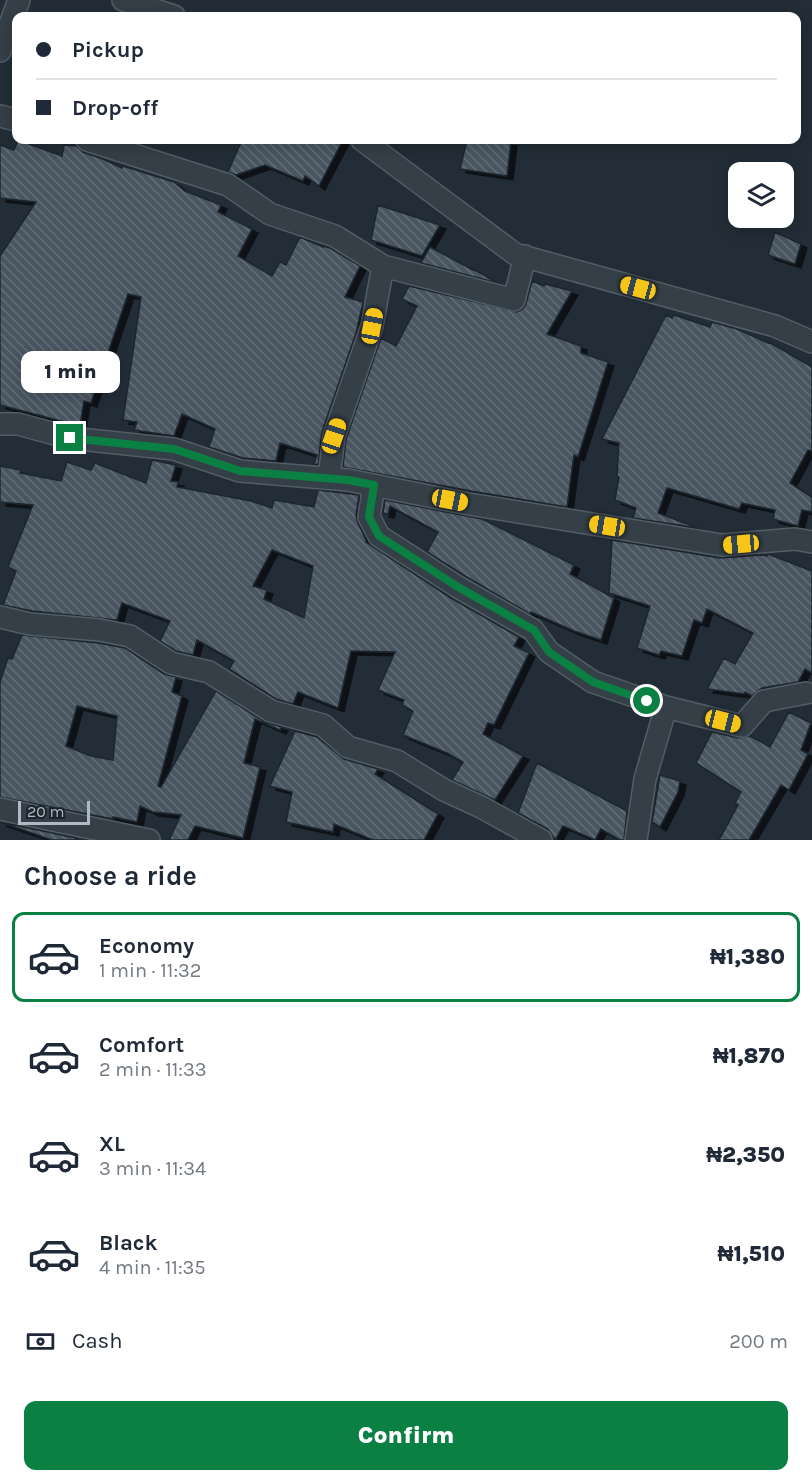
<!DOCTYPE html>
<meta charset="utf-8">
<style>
:root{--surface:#fff;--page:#f6f6f7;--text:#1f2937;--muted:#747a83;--line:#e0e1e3;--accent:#0b8043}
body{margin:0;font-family:Karla,sans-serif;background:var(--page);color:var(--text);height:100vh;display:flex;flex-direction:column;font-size:22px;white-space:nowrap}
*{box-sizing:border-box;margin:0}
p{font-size:20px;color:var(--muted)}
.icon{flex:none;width:33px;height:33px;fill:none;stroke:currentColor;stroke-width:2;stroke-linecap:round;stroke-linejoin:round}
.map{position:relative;height:840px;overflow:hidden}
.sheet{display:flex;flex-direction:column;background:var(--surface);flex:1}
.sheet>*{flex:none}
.banner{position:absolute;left:12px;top:12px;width:789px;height:132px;border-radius:12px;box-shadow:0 3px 15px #0003;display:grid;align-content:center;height:132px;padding:0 24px;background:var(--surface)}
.fabs{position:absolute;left:728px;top:162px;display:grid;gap:12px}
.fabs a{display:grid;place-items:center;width:66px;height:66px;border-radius:12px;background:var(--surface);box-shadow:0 3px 15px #0003;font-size:30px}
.scale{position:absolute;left:18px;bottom:15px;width:72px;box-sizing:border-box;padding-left:6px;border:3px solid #b0bac4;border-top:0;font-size:16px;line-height:21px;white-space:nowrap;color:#b0bac4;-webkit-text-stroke:4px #1b242c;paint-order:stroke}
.end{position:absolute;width:27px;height:27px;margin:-14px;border:8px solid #0b8043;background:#fff;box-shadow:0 0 0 3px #fff}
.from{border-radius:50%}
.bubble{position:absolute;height:42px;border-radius:12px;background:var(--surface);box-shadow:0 3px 15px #0003;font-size:20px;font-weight:800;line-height:42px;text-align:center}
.car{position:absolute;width:18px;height:36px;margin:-18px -9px;border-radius:8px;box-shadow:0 0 4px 2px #0007;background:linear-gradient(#f5c518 24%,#345 0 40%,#f5c518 0 76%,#345 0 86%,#f5c518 0)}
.banner b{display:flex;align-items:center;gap:21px;height:57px;font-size:22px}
.banner b+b{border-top:2px solid var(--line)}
.banner i{width:15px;height:15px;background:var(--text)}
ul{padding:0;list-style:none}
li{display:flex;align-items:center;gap:18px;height:90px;margin:0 12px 9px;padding:0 12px;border:3px solid transparent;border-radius:12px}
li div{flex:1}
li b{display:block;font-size:22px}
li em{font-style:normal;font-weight:800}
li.selected{border-color:var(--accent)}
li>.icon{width:54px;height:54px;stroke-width:1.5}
h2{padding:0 24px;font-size:27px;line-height:72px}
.pay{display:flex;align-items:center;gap:15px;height:66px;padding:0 24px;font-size:22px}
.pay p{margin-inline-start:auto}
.cta{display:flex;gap:12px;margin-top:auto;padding:12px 24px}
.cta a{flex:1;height:69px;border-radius:12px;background:var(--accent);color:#fff;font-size:24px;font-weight:800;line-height:69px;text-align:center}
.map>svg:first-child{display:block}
.building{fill:url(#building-back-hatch);stroke:#1d262e;stroke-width:1.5;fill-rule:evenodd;filter:url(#shadow)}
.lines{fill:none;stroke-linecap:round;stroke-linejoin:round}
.minor-casing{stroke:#535d65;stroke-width:24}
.minor{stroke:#353f47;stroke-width:21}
.route{stroke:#0b8043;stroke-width:8}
</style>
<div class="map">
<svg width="812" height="840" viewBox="0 0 812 840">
<defs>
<pattern id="building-back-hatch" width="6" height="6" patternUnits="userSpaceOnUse" patternTransform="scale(1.5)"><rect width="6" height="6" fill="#4a5762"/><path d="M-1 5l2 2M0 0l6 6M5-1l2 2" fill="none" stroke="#626d77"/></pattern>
<filter id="shadow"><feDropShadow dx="6" dy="4" stdDeviation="0" flood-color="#0009"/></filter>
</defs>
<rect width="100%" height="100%" fill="#222d37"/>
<path class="building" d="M18,140L62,156L64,145L76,146L83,152L103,159L122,168L123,166L174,182L185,191L221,205L218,212L252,229L238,256L272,276L280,262L286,265L300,237L323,247V246L330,248L360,266L345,297L363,302V303L356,333L322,432L318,465L314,464L317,455L280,443L276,461L243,458L209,447L215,429L182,414L174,436L134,430L137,422L123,420L141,297L128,294L91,403L84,401L80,426L0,405V256L36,202L0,198V145L14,150Z
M242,140H343L319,186L305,176L303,181L265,165L236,175L228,172Z
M467,140L511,142L507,176L460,169Z
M378,205L440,225L422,256L371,240Z
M775,232L801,244L795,264L768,255Z
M430,247L473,270V269L498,283L421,263Z
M532,281L544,286L545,284L572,291L547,334L581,346V353L608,362L578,457L574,455L567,507L471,491L343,467L346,439L381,338L396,346L417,306L402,299L409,286L517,312L523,309L526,304Z
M666,315L672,318L674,315L710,327L712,322L737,329L768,343L769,342L812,367V451L808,450L790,483L812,497V512L802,510L798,526L773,519L775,510L742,503L739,509L667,488L658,513L698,528L633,518L636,508L615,500L619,477L617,476L619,443L602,439Z
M152,460L176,465L171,481L178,482L177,487L251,501L272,508L274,500L314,507L318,490L359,495L356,516L358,523L366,540V542L451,598L519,637L514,646L529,653L494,725L488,723L483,734L523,756L495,800L452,780L463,762L447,753L403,735L413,711L402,705L404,700L378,690L395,652L351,651L338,708L298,692L293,704L276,699L229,669L234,661L197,640L193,655L176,651L160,641L170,621L122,603L117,620L32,611L3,605L16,571L8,567L33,505L0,502V466L21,470L20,473L61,481L67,462L91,470L95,463L146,483ZM272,550L313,566L304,618L264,599L267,590L253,586Z
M385,500L482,519L574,565L570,574L614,598L601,640L574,631L531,612L530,614L465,576L427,552L438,532L390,506L388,514L383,513Z
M612,540L720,558L762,555L767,556L768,554L812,571V673L805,669L798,682L762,688L752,696L745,692L744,694L707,689L724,658L735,664L753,633L707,609L702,623L694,620L682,656L661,651L659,655L637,648L650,606L609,593Z
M22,635L98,643L125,648L164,674L176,677L172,692L182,696L158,786L161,787L216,691L265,722L282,727L280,730L255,719L244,763L260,767L243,838L195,826L188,840H169L181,815L153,812L140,806L137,822L113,817V819L0,797V682L8,658L12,659ZM77,706L117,716L113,760L91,756L66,746Z
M789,712L811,723L801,750L808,754L789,790L781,785L749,840H719L738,805L735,803L741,792L696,763L712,732L739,738L750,736L770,747Z
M295,731L317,737L344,759L378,769L375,774L438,814L424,840H373L334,824L333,832L286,822L292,792L270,786Z
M537,763L627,811L624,840H620L601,829L595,840L563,826L555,840L548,829L518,813Z
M660,775L680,781L678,792L660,827L652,822Z
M0,822L76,838L75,840H52Z"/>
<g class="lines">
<g class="minor-casing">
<path id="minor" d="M123,0L174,16
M0,51L19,0
M0,116L16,120
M87,140L228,185L270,214L335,236L383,266L514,300L525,256
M362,140L515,254L775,326L812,342
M0,424H18L70,438L174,449L240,471L348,480L469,504L722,545L795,539L812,542
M329,478L334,436L372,326L383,266
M374,485L369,517L379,536L458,587L533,630L549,652L593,682L666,707L742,726L764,701L806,693
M0,617L30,624L100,630L130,636L171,663L209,672L271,711L323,725L348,747L397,761L444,790L481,807L541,840
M0,809L149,840
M636,840L645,779L666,707"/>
</g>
<use href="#minor" class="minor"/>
</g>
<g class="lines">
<path class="route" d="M70,438L174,449L240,471L348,480L374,485L369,517L379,536L458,587L534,630L549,652L593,682L647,701"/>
</g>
</svg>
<div class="fabs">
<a><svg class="icon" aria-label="layers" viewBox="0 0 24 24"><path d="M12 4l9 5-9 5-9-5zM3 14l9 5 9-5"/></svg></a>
</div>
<div class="scale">20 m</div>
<i class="end from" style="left:647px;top:701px"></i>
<i class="end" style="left:70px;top:438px"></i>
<div class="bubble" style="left:21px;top:351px;width:99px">1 min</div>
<i class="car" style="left:638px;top:288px;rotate:285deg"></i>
<i class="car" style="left:372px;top:326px;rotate:11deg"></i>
<i class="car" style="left:334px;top:436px;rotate:19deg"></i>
<i class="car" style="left:450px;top:500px;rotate:101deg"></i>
<i class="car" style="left:607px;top:526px;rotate:279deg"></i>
<i class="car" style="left:741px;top:544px;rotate:265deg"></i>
<i class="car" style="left:723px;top:721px;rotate:104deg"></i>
<div class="banner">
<b><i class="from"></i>Pickup</b>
<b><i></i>Drop-off</b>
</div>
</div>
<section class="sheet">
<h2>Choose a ride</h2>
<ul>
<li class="selected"><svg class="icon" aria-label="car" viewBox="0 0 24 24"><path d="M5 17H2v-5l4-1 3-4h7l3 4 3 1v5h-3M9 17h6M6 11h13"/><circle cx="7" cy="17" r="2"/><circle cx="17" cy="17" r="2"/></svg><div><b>Economy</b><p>1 min · 11:32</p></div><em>₦1,380</em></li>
<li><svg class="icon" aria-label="car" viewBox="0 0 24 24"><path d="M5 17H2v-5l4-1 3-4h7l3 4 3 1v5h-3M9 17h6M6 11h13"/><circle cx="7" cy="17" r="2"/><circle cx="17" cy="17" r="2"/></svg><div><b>Comfort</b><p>2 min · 11:33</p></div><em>₦1,870</em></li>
<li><svg class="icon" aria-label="car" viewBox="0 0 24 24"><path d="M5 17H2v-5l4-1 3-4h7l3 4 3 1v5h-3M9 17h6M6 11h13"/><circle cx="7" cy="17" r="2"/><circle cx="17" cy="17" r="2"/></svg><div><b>XL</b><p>3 min · 11:34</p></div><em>₦2,350</em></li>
<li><svg class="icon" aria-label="car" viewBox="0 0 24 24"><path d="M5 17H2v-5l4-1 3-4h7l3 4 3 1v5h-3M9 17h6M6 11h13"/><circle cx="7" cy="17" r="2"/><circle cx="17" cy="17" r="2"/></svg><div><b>Black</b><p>4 min · 11:35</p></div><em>₦1,510</em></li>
</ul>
<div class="pay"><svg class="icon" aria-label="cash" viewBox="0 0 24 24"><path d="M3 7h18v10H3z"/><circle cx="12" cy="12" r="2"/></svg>Cash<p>200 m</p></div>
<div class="cta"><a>Confirm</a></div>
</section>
